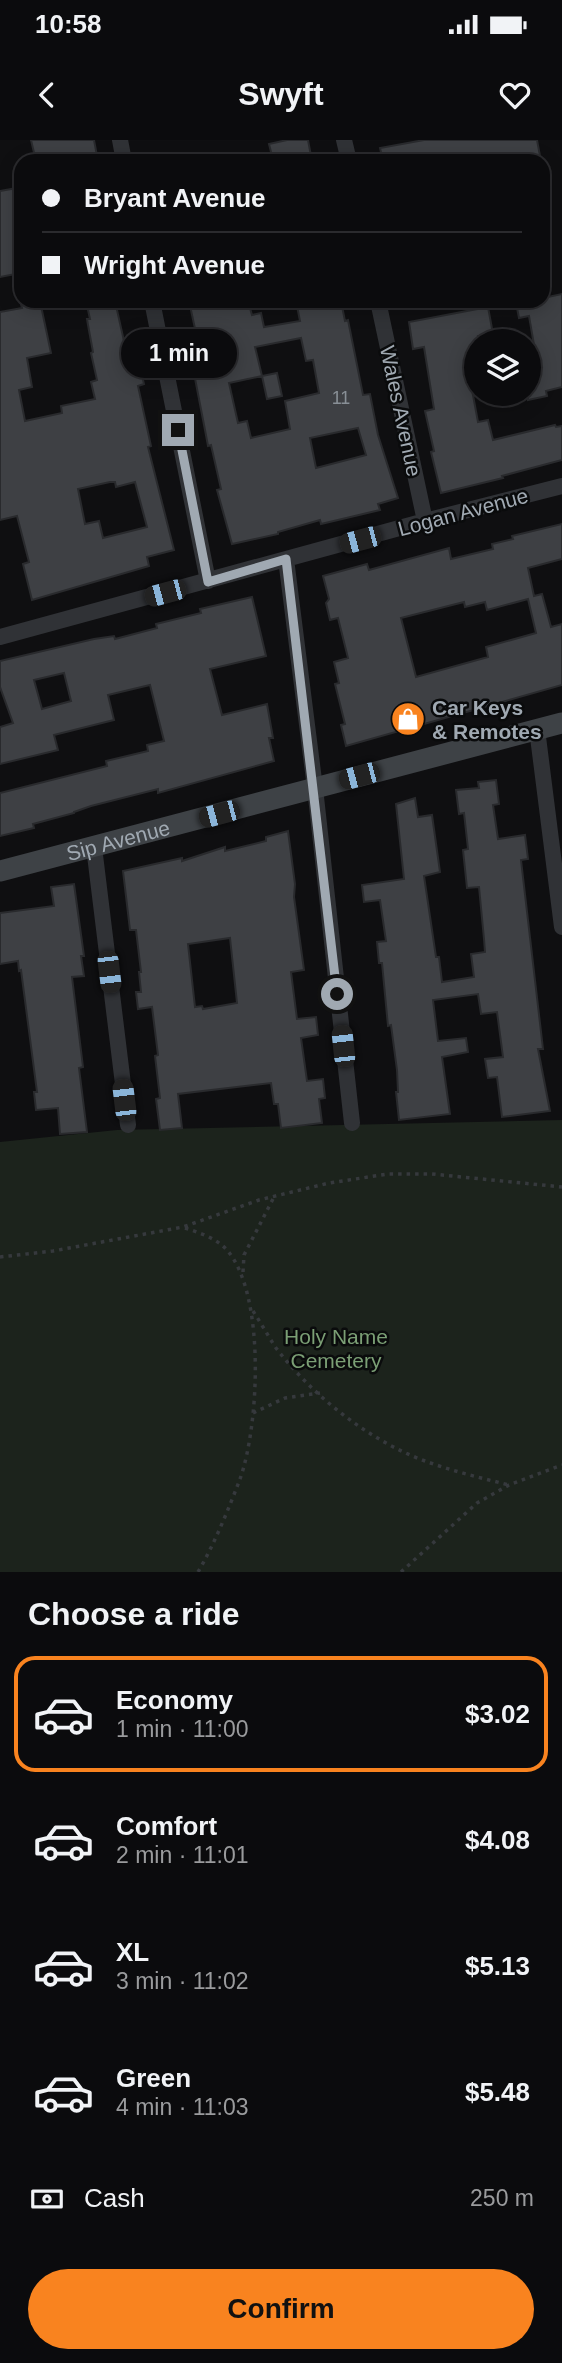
<!DOCTYPE html>
<meta charset="utf-8">
<style>
:root{--surface:#0b0b0d;--page:#19191b;--text:#f1f3f6;--muted:#9a9b9d;--line:#2b2b2e;--accent:#f9831f}
body{margin:0;font-family:Helvetica,sans-serif;background:var(--page);color:var(--text);height:100vh;display:flex;flex-direction:column;font-size:26px;white-space:nowrap}
*{box-sizing:border-box;margin:0}
p{font-size:23px;color:var(--muted)}
.icon{flex:none;width:38px;height:38px;fill:none;stroke:currentColor;stroke-width:2;stroke-linecap:round;stroke-linejoin:round}
.map{position:relative;height:1432px;overflow:hidden}
.sheet{display:flex;flex-direction:column;background:var(--surface);flex:1}
.sheet>*{flex:none}
.banner{position:absolute;left:14px;top:14px;width:536px;height:154px;border-radius:21px;box-shadow:0 4px 18px #0003,0 0 0 2px var(--line);display:grid;align-content:center;height:154px;padding:0 28px;background:var(--surface)}
.fabs{position:absolute;left:464px;top:189px;display:grid;gap:14px}
.fabs a{display:grid;place-items:center;width:77px;height:77px;border-radius:50%;background:var(--surface);box-shadow:0 4px 18px #0003,0 0 0 2px var(--line);font-size:35px}
.end{position:absolute;width:32px;height:32px;margin:-16px;border:9px solid #a0a9b2;background:#111;box-shadow:0 0 0 4px #111}
.from{border-radius:50%}
.bubble{position:absolute;height:49px;border-radius:24px;background:var(--surface);box-shadow:0 4px 18px #0003,0 0 0 2px var(--line);font-size:23px;font-weight:700;line-height:49px;text-align:center}
.car{position:absolute;width:21px;height:42px;margin:-21px -10px;border-radius:9px;box-shadow:0 0 5px 2px #0007;background:linear-gradient(#222 24%,#8ab4d8 0 40%,#222 0 76%,#8ab4d8 0 86%,#222 0)}
.banner b{display:flex;align-items:center;gap:24px;height:66px;font-size:26px}
.banner b+b{border-top:2px solid var(--line)}
.banner i{width:18px;height:18px;background:var(--text)}
ul{padding:0;list-style:none}
li{display:flex;align-items:center;gap:21px;height:116px;margin:0 14px 10px;padding:0 14px;border:4px solid transparent;border-radius:21px}
li div{flex:1}
li b{display:block;font-size:26px}
li em{font-style:normal;font-weight:700}
li.on{border-color:var(--accent)}
li>.icon{width:63px;height:63px;stroke-width:1.5}
h2{padding:0 28px;font-size:32px;line-height:84px}
.pay{display:flex;align-items:center;gap:18px;height:77px;padding:0 28px;font-size:26px}
.pay p{margin-inline-start:auto}
.button{display:flex;gap:14px;margin-top:auto;padding:14px 28px}
.button a{flex:1;height:80px;border-radius:42px;background:var(--accent);color:#111;font-size:28px;font-weight:700;line-height:80px;text-align:center}
.status{display:flex;justify-content:space-between;align-items:center;height:49px;padding:0 35px;background:var(--surface);direction:ltr}
.status svg{height:19px;fill:currentColor}
header{display:flex;justify-content:space-between;align-items:center;height:91px;padding:0 28px;background:var(--surface);font-size:32px;font-weight:700}
.map>svg:first-child{display:block}
.green{fill:#1c231c}
.building{fill:#3e4044;stroke:#292a2d;stroke-width:2;fill-rule:evenodd}
.lines{fill:none;stroke-linecap:round;stroke-linejoin:round}
.path{stroke:#36393d;stroke-width:3.5;stroke-dasharray:3.5 5;stroke-linecap:butt}
.street{stroke:#303236;stroke-width:16}
.secondary{stroke:#3e4246;stroke-width:21}
.route{stroke:#a0a9b2;stroke-width:9}
.labels{text-anchor:middle;dominant-baseline:central;stroke-width:5;stroke-linejoin:round;paint-order:stroke}
.number-label{font-size:18px;fill:#888f96}
.street-label{font-size:21px;fill:#a0a9b2;stroke:#0a0b0c}
.poi-label{font-size:21px;font-weight:bold;fill:#a0a9b2;stroke:#0a0b0c;text-anchor:start}
.park-label{font-size:21px;fill:#7b9f75;stroke:#0a0b0c}
</style>
<div class="status"><b>10:58</b><svg viewBox="0 0 49 12"><path d="M0 12V9h3v3zM5 12V6h3v6zM10 12V3h3v9zM15 12V0h3v12zM26 1h20v11H26zM47 4h2v5h-2z"/></svg></div>
<header><svg class="icon" aria-label="back" viewBox="0 0 24 24"><path d="M15 5l-7 7 7 7"/></svg>Swyft<svg class="icon" aria-label="heart" viewBox="0 0 24 24"><path d="M12 20l-8-8c-3-5 5-10 8-4 3-6 11-1 8 4z"/></svg></header>
<div class="map">
<svg width="562" height="1432" viewBox="0 0 562 1432">
<rect width="100%" height="100%" fill="#0f0f11"/>
<path class="green" d="M562,980V1432H0V1002L117,990Z"/>
<path class="building" d="M31,0H94L98,21H36Z
M287,0H308L312,21H284V18L273,20L269,4Z
M424,0H537L541,21H442L441,14L402,21H383L380,8Z
M17,48L21,66V133L0,137V51Z
M562,154V247L546,251L547,256L528,260V206L534,205L529,176L519,178L516,163L543,161V158Z
M20,161H40L51,213L27,218L32,247L19,250L25,281L62,273L61,266L95,259L91,242L97,240L91,213L93,212L88,185L87,179H90L86,161H115L128,219L138,218L144,244L138,246L151,306L148,307L174,410L147,417L149,426L32,460L23,424L29,422L17,376L0,380V172L22,168ZM110,342H115L116,347L135,342L147,387L103,398L99,381L85,384L78,349Z
M189,161H209L210,168L248,161L252,175L261,173L264,187L300,181L296,161H341L345,181L348,180L363,255L370,254L378,295L398,358L378,364L380,370L321,384L320,380L278,392V394L232,404L217,350L221,349L211,305L208,306L205,290L192,223L202,221ZM301,198L306,221L313,220L319,253L285,261L290,289L251,298L247,281L238,283L229,243L262,236L255,207ZM358,288L366,315L316,328L310,298Z
M488,167L493,194L478,196L479,201H476V221L467,223L478,282L488,280L493,300L555,285L556,287L562,286V320L502,336L503,338L441,353L431,312L434,311L425,271L434,269L424,207L413,209L409,182Z
M277,233L282,256L267,259L262,236Z
M562,384V419L528,428L534,456L542,454L551,487L562,484V545L346,606L341,585L345,584L335,544L339,543L334,522L348,518L338,478L330,480L326,463L329,459L323,436L367,424L369,430L449,408L451,419L493,409L492,404L513,399L512,396ZM528,459L536,493L486,507L488,517L416,537L401,478L464,462L465,467L485,462L487,470Z
M252,457L266,516L210,529L222,575L267,564L273,598H269L274,621L158,653V649L91,666L74,672V673L33,684L34,688L0,696V653L107,626L106,621L148,611L147,605L164,601L150,545L108,555L114,580L54,595L58,610L0,624V587L13,583L0,547V521L94,499L114,496L115,499L157,488L156,484L201,473L200,469ZM64,533L71,561L42,569L34,540Z
M496,640L499,664L493,665L498,699L525,695L528,719L521,720L543,909H538L550,971L502,977L497,937L488,938L485,919L503,917L497,872L481,874L478,854L433,860L438,901L466,898L468,912L442,917L450,974L399,980L396,952H398L397,930L391,885L388,886L382,823H379L377,802L386,801L380,760L364,762L362,745L404,739L396,664L415,658L418,677L432,675L440,732L424,736L436,817H439L442,842L474,837L471,814L485,812L484,799L479,747L467,748L463,710L468,709L464,673L459,674L456,650L479,648L478,642Z
M288,691L295,744L294,757L304,830L291,832L297,879L316,877L318,895L301,898L307,941L323,939L325,958L319,959L322,983L281,988L278,964H274L271,943L178,954L182,988L160,990L156,959L160,958L155,916L158,915L152,867L138,869L136,852H141L139,832H141L136,790H130L123,731L182,718V721L225,707V711L266,701V697ZM230,798L237,863L203,869L202,866L195,867L188,804Z
M74,744L84,816H81L84,836L72,837L83,927L79,928L87,992L60,994L58,968L36,970L34,952H37L21,830L19,831L18,821L0,824V773L54,766L51,747Z"/>
<g class="lines">
<path class="path" d="M185,1088C200,1093 216,1098 227,1110C266,1155 259,1286 240,1339C229,1368 214,1405 198,1432
M0,1117L53,1111L183,1087L259,1060L329,1043L388,1034H432L562,1047
M243,1132L244,1115L274,1057
M253,1171C261,1183 268,1196 276,1208C313,1256 368,1300 425,1321C452,1331 481,1338 509,1345
M253,1273L285,1258L320,1253
M401,1432L477,1363L509,1345L562,1325"/>
<path class="street" d="M120,0L124,21
M344,0L349,21
M152,161L208,441
M378,161L425,381
M286,419L315,648L352,983
M0,497L425,381L562,346
M537,589L562,787
M94,707L128,985"/>
<path class="secondary" id="s1" d="M0,731L562,583"/>
</g>
<g class="lines">
<path class="route" d="M178,290L208,442L286,419L337,854"/>
</g>
<defs>
<g id="shop-disc" transform="scale(1.75)"><circle r="9.5" fill="#f9831f" stroke="#0a0b0c"/><path d="M-5-2.5h2.3a2.7 3.5 0 0 1 5.4 0H5L5.5 6h-11ZM-1.5-2.5h3a1.5 2.3 0 0 0-3 0Z" fill="#fff"/></g>
</defs>
<g fill-rule="evenodd">
<use href="#shop-disc" x="408" y="579"/>
</g>
<g class="labels">
<g class="number-label">
<text x="341" y="258">11</text>
</g>
<g class="street-label">
<text transform="translate(401 271) rotate(78)">Wales Avenue</text>
<text transform="translate(463 372) rotate(-15)">Logan Avenue</text>
<text stroke="none"><textPath href="#s1" startOffset="122">Sip Avenue</textPath></text>
</g>
<g class="poi-label">
<text x="432" y="567">Car Keys<tspan x="432" dy="24">&amp; Remotes</tspan></text>
</g>
<g class="park-label">
<text x="336" y="1196">Holy Name<tspan x="336" dy="24">Cemetery</tspan></text>
</g>
</g>
</svg>
<div class="fabs">
<a><svg class="icon" aria-label="layers" viewBox="0 0 24 24"><path d="M12 4l9 5-9 5-9-5zM3 14l9 5 9-5"/></svg></a>
</div>
<i class="end from" style="left:337px;top:854px"></i>
<i class="end" style="left:178px;top:290px"></i>
<div class="bubble" style="left:121px;top:189px;width:116px">1 min</div>
<i class="car" style="left:360px;top:400px;rotate:255deg"></i>
<i class="car" style="left:165px;top:453px;rotate:255deg"></i>
<i class="car" style="left:359px;top:636px;rotate:255deg"></i>
<i class="car" style="left:219px;top:674px;rotate:255deg"></i>
<i class="car" style="left:109px;top:832px;rotate:173deg"></i>
<i class="car" style="left:343px;top:906px;rotate:354deg"></i>
<i class="car" style="left:124px;top:960px;rotate:353deg"></i>
<div class="banner">
<b><i class="from"></i>Bryant Avenue</b>
<b><i></i>Wright Avenue</b>
</div>
</div>
<section class="sheet">
<h2>Choose a ride</h2>
<ul>
<li class="on"><svg class="icon" aria-label="car" viewBox="0 0 24 24"><path d="M5 17H2v-5l4-1 3-4h7l3 4 3 1v5h-3M9 17h6M6 11h13"/><circle cx="7" cy="17" r="2"/><circle cx="17" cy="17" r="2"/></svg><div><b>Economy</b><p>1 min · 11:00</p></div><em>$3.02</em></li>
<li><svg class="icon" aria-label="car" viewBox="0 0 24 24"><path d="M5 17H2v-5l4-1 3-4h7l3 4 3 1v5h-3M9 17h6M6 11h13"/><circle cx="7" cy="17" r="2"/><circle cx="17" cy="17" r="2"/></svg><div><b>Comfort</b><p>2 min · 11:01</p></div><em>$4.08</em></li>
<li><svg class="icon" aria-label="car" viewBox="0 0 24 24"><path d="M5 17H2v-5l4-1 3-4h7l3 4 3 1v5h-3M9 17h6M6 11h13"/><circle cx="7" cy="17" r="2"/><circle cx="17" cy="17" r="2"/></svg><div><b>XL</b><p>3 min · 11:02</p></div><em>$5.13</em></li>
<li><svg class="icon" aria-label="car" viewBox="0 0 24 24"><path d="M5 17H2v-5l4-1 3-4h7l3 4 3 1v5h-3M9 17h6M6 11h13"/><circle cx="7" cy="17" r="2"/><circle cx="17" cy="17" r="2"/></svg><div><b>Green</b><p>4 min · 11:03</p></div><em>$5.48</em></li>
</ul>
<div class="pay"><svg class="icon" aria-label="cash" viewBox="0 0 24 24"><path d="M3 7h18v10H3z"/><circle cx="12" cy="12" r="2"/></svg>Cash<p>250 m</p></div>
<div class="button"><a>Confirm</a></div>
</section>
